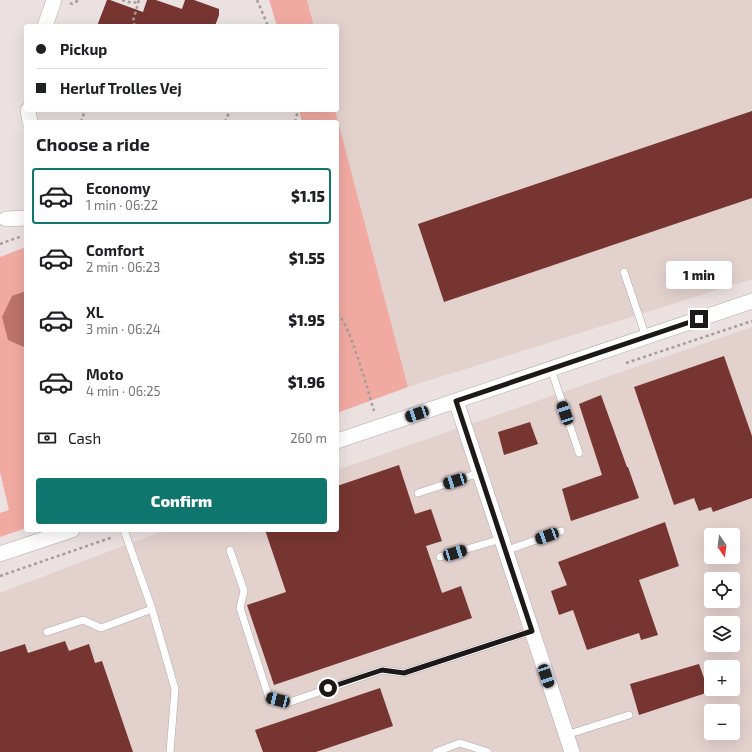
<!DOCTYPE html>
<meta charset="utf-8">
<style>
:root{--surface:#fff;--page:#f2f2f2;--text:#202124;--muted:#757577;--line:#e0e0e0;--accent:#0f766e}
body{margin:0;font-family:"Exo 2",sans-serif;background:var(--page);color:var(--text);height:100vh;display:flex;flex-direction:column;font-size:15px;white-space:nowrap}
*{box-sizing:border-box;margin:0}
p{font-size:13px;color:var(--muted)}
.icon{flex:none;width:22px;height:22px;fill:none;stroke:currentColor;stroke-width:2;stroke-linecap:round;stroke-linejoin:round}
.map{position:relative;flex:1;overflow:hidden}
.sheet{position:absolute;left:24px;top:120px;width:315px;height:412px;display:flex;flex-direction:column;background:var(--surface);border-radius:4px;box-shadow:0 4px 16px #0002}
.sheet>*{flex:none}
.top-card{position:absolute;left:24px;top:24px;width:315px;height:88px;border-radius:4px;box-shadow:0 4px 16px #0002;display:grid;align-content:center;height:88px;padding:0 12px;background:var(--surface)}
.needle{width:26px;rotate:166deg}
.tools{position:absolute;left:704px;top:528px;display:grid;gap:8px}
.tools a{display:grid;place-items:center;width:36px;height:36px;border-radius:4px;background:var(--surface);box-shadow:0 4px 16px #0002;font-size:20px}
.end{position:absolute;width:18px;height:18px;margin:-9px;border:5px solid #1c1918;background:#fff;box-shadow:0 0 0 2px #fff}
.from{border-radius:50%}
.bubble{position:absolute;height:28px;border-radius:4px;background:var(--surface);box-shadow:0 4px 16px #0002;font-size:13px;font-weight:800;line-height:28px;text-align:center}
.car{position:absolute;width:12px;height:24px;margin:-12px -6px;border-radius:5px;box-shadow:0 0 3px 1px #0007;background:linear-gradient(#222 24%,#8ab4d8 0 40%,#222 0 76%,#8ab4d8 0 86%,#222 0)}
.top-card b{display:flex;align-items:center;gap:14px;height:38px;font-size:15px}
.top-card b+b{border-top:1px solid var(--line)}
.top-card i{width:10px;height:10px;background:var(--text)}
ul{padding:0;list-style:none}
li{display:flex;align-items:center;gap:12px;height:56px;margin:0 8px 6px;padding:0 4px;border:2px solid transparent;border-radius:4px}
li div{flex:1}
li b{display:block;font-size:15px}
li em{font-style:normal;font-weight:800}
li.active{border-color:var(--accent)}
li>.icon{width:36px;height:36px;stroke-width:1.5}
h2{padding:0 12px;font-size:18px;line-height:48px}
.pay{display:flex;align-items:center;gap:10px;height:44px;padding:0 12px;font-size:15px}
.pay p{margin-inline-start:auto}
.button{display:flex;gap:8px;margin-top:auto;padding:8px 12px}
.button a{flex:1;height:46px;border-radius:4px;background:var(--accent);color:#fff;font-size:16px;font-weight:800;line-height:46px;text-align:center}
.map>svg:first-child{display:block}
.built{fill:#e3d1ce;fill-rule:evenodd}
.green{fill:#f1aaa2}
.water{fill:#bc736c}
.building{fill:#763530}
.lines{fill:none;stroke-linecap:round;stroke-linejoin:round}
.lane-casing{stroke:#b2a9a8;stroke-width:8}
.street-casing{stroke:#b2a9a8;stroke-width:16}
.path{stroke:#a59d9c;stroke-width:2.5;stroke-dasharray:3 3;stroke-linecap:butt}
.lane{stroke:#fff;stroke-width:7}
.street{stroke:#fff;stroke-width:15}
.route{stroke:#1c1918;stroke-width:5}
</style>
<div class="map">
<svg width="752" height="752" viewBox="0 0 752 752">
<rect width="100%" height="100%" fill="#ebe1e0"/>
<path class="built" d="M307,0H752V279L408,387L335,110H337V26H314Z
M752,327V752H0V593L165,530H337V470ZM711,535H733V557H711ZM711,579H733V601H711ZM711,623H733V645H711ZM711,667H733V689H711ZM711,711H733V733H711Z"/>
<path class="green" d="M269,0H307L314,26H277Z
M299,110H335L408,387L337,413V122H302Z
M26,247V528L0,537V513L9,510L0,472V257Z"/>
<path class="water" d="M26,291V348L8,340L2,317L12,296Z"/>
<path class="building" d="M107,0H110L143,12L147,0H156L182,9L185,0H194L219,9V15L215,26H97Z
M752,111V198L444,302L418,224Z
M724,356L752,436V498L713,512L711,507L699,511L694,498L674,505L634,387Z
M601,395L627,467H628L639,498L571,521L562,489L602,475L579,404Z
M530,422L538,444L504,455L498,432Z
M399,465L415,514L431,509L442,541L426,546L442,593L461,586L472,618L274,685L247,605L286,592L265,530H337V486Z
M665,522L679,566L639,580L658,635L641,640L639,633L587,650L573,610L559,615L551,591L567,585L558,562Z
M65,641L69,651L89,644L95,663L102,661L133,752H0V652L25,644L28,653Z
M699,664L709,692L639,715L630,684Z
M380,688L393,726L316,752H263L255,730Z"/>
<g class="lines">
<g class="lane-casing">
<path id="lane" d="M624,272L646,337
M551,369L579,453
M418,493L479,473
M230,550L244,591L240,608L269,698L287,703L382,670L404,673L532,631
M505,551L561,531
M440,557L501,539
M152,609L175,689L170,752
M47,632L83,620L101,628L152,609L124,530
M566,735L629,715
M436,752L460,743L488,752"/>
</g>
<g class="street-casing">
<path id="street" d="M45,26L54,0
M28,110L30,122
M6,219L26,218
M456,401L572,752
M337,441L752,301
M0,554L72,530"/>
</g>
<path class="path" d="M122,0L132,3L139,2
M257,0L268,26
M70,3L72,4L79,0
M135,26L133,21L139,0
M81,122L85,110
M225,122L230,110
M295,122L297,115L296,110
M0,244L22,236
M337,314C349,320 369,395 374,411
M626,363L752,321
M0,576L113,537"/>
<use href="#lane" class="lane"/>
<use href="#street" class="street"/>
</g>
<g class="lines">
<path class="route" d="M328,688L382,670L404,673L532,631L456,401L699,319"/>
</g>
</svg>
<div class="tools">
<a><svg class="needle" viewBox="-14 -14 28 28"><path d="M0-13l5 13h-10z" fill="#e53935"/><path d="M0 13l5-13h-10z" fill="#757577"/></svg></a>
<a><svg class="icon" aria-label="locate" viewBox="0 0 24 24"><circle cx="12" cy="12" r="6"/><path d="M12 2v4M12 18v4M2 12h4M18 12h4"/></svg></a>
<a><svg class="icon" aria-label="layers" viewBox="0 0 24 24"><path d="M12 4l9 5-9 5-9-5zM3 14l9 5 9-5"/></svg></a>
<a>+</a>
<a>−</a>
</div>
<i class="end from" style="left:328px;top:688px"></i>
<i class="end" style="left:699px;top:319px"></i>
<div class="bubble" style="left:666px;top:261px;width:66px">1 min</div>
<i class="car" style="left:565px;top:413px;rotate:341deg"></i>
<i class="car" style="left:417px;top:414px;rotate:251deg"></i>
<i class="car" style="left:455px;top:481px;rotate:253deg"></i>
<i class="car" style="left:547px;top:536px;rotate:250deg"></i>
<i class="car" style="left:455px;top:553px;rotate:73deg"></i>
<i class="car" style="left:546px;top:676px;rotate:161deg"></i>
<i class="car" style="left:278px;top:700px;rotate:284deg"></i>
<div class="top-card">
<b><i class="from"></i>Pickup</b>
<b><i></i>Herluf Trolles Vej</b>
</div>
<section class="sheet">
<h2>Choose a ride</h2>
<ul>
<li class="active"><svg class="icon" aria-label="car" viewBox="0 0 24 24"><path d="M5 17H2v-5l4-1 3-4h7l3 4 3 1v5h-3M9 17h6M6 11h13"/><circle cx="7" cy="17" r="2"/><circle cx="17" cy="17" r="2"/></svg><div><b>Economy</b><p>1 min · 06:22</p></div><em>$1.15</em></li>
<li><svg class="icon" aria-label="car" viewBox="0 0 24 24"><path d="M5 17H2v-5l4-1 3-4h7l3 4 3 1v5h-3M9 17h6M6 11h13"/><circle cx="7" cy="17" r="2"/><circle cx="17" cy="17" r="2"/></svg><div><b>Comfort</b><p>2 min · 06:23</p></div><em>$1.55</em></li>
<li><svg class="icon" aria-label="car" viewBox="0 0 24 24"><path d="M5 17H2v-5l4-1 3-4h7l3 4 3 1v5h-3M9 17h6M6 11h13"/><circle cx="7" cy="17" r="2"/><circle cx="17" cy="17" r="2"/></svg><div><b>XL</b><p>3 min · 06:24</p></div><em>$1.95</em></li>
<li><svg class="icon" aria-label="car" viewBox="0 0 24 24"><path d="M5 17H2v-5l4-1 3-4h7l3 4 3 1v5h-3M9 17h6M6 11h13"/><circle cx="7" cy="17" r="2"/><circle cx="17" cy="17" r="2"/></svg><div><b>Moto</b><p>4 min · 06:25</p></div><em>$1.96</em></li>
</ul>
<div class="pay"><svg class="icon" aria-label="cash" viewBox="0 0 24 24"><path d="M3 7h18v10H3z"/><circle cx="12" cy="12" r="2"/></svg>Cash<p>260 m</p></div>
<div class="button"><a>Confirm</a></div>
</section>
</div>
